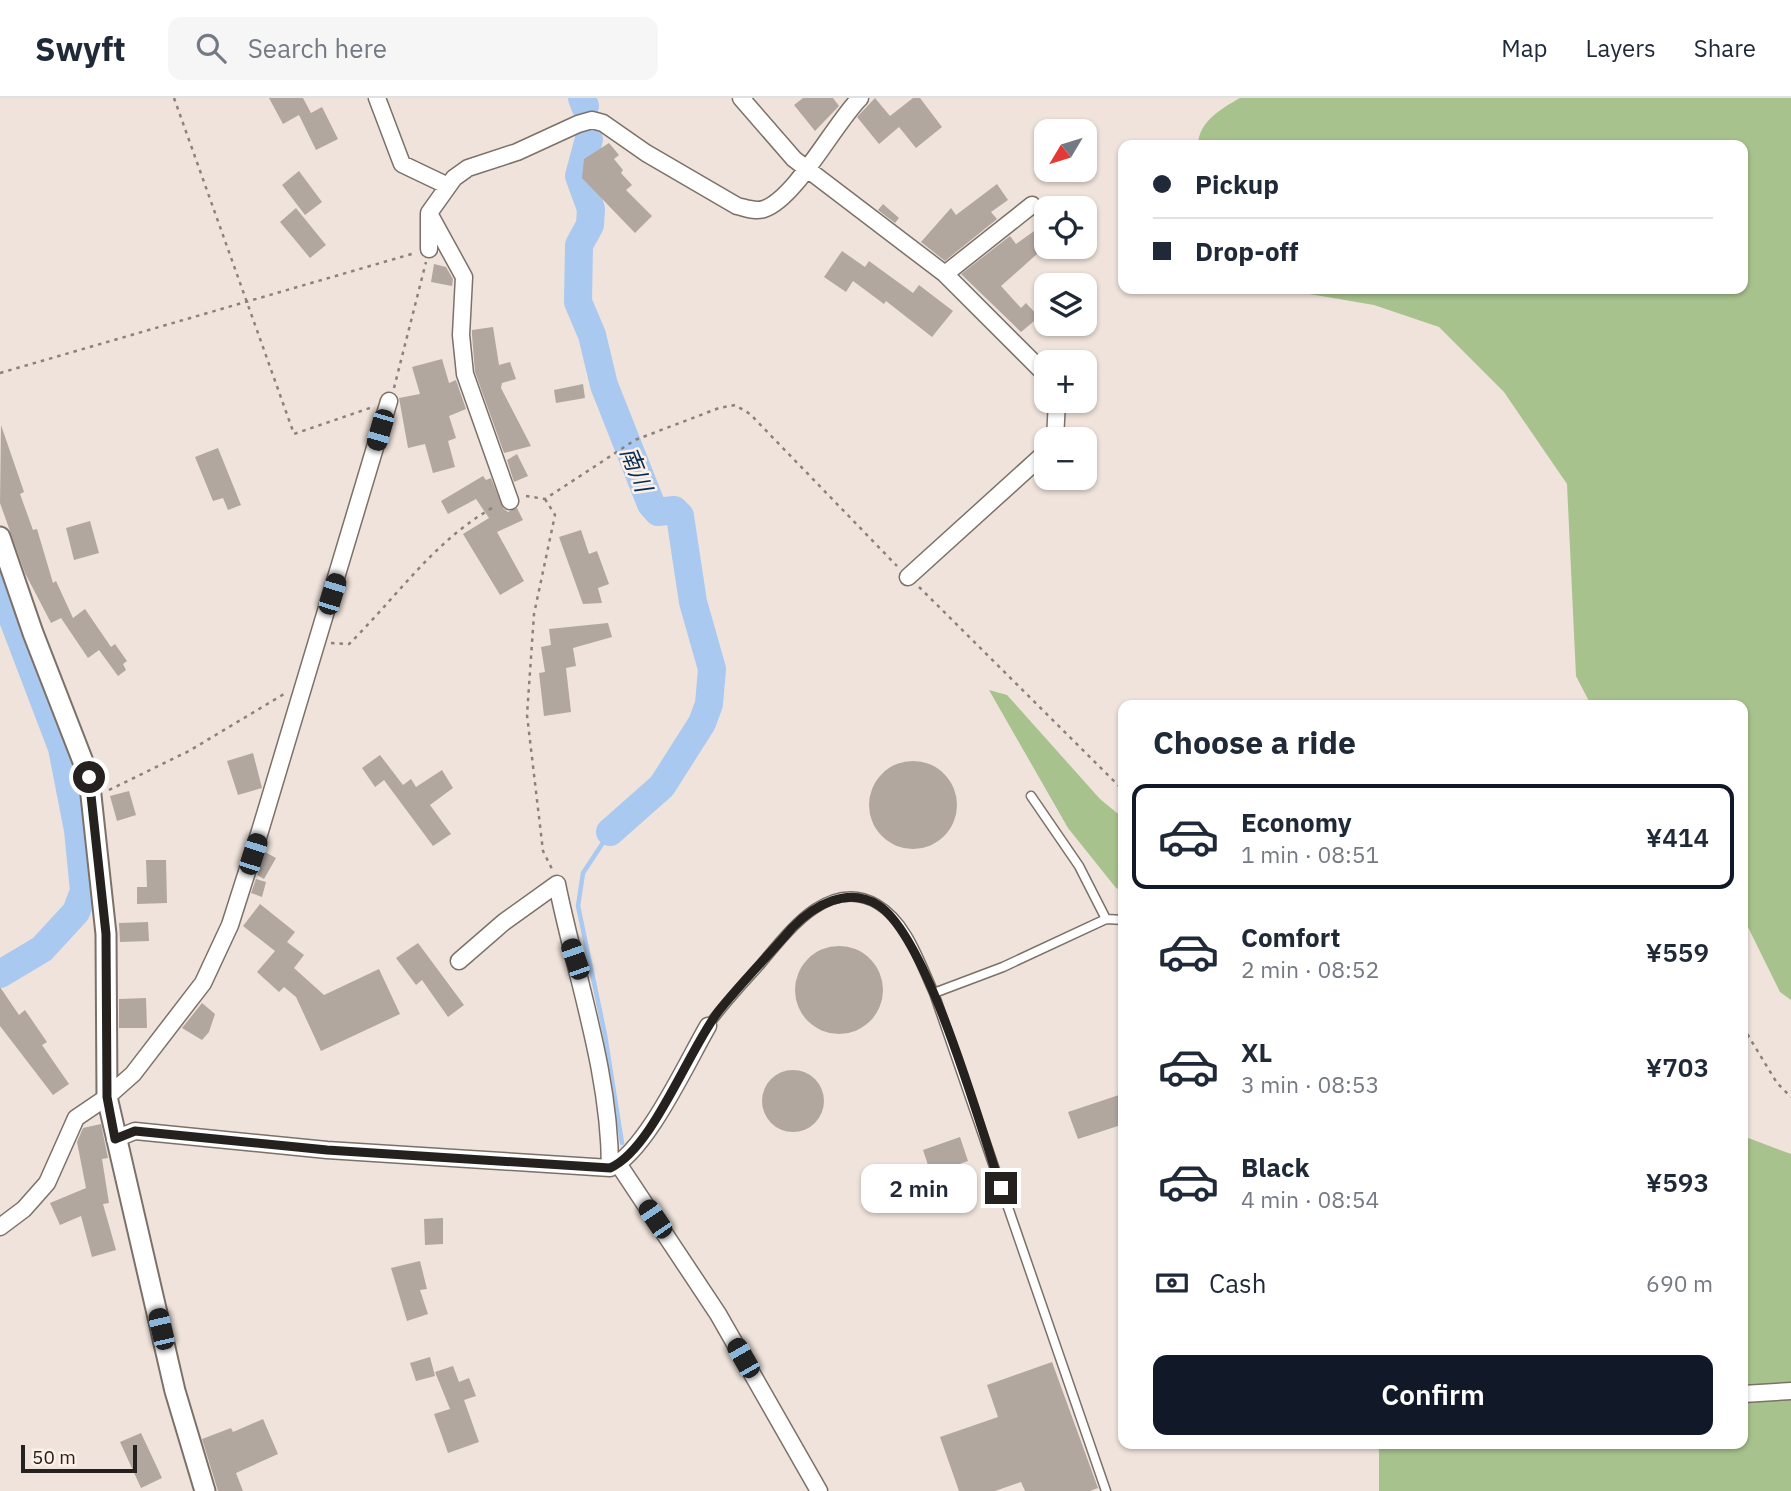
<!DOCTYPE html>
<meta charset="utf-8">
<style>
:root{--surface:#fff;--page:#f6f6f7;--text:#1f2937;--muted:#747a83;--line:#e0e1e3;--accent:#111827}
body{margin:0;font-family:"IBM Plex Sans","Noto Sans JP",sans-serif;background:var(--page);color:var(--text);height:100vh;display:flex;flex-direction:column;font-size:26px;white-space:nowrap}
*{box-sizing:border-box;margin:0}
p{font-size:23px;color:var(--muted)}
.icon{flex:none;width:38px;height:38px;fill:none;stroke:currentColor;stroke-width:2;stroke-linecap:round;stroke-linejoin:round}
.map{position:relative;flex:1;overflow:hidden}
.panel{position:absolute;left:1118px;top:602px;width:630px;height:749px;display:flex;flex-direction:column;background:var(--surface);border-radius:14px;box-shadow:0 2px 5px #0004}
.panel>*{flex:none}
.hud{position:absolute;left:1118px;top:42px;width:630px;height:154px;border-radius:14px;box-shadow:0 2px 5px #0004;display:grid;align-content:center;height:154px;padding:0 35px;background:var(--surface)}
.needle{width:46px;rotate:232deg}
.buttons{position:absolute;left:1034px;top:21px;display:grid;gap:14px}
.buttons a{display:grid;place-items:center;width:63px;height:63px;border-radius:14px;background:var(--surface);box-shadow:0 2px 5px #0004;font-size:35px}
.scale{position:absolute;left:21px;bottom:18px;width:116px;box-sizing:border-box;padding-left:7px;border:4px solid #25211e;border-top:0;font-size:19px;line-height:24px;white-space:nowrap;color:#25211e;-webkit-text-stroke:5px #fcf0e8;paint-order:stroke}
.end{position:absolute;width:32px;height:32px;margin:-16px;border:9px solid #25211e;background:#fff;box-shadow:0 0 0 4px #fff}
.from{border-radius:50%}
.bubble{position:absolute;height:49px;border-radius:14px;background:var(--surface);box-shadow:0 2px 5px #0004;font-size:23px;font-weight:600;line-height:49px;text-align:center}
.car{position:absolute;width:21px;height:42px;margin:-21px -10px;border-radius:9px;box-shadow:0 0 5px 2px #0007;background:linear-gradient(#222 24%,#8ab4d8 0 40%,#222 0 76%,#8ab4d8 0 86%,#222 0)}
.hud b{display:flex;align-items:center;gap:24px;height:66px;font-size:26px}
.hud b+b{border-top:2px solid var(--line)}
.hud i{width:18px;height:18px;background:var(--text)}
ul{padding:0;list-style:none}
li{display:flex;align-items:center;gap:21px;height:105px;margin:0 14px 10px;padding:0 21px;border:4px solid transparent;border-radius:14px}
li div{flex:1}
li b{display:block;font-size:26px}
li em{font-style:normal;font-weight:600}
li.current{border-color:var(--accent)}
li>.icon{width:63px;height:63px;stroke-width:1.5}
h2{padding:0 35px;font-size:32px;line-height:84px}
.pay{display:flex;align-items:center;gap:18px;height:77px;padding:0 35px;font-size:26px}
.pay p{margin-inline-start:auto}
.button{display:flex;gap:14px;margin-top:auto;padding:14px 35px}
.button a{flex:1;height:80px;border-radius:14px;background:var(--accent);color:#fff;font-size:28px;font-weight:600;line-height:80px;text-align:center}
header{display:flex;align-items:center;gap:42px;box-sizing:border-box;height:98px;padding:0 35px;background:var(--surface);border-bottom:2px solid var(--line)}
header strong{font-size:33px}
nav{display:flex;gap:38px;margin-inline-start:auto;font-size:24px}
.search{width:490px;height:63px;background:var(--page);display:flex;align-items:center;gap:18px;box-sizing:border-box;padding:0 24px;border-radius:14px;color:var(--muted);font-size:26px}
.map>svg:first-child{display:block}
.green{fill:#a8c28d}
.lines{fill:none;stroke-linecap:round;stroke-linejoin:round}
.stream{stroke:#a9c9f1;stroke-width:4.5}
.river{stroke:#a9c9f1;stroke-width:28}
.building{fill:#b2a79f}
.service-casing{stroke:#7b7169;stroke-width:11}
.minor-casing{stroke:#7b7169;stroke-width:19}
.tertiary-casing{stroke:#7b7169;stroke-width:23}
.path{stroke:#8a827d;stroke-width:2.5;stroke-dasharray:3.5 5;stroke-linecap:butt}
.service{stroke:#fff;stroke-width:8}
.minor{stroke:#fff;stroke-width:16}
.tertiary{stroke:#fff;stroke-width:19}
.route{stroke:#25211e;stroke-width:9}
.labels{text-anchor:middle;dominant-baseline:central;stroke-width:5;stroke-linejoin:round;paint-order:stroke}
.water-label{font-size:23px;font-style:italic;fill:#062c54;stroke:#fcf0e8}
</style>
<header>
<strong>Swyft</strong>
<div class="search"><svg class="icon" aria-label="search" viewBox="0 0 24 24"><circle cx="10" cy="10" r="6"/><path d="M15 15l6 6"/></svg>Search here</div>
<nav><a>Map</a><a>Layers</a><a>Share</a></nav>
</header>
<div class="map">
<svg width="1791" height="1393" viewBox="0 0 1791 1393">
<rect width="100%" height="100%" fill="#efe3db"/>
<path class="green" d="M1240,0H1791V902L1780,894L1743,819V607H1591L1576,578L1567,386L1504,294L1439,229L1374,207L1280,191H1743V47H1198C1199,23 1221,11 1240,0Z
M989,592L1007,597L1100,701L1123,720V793L1116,790L1068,730Z
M1743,1038L1791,1056V1393H1379V1346H1743Z"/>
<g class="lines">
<path class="stream" d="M610,734L583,775L578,808L605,937L622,1045"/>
<path class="river" d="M582,0L585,8
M589,41L579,78L591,111L590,127L579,147L578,204L592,237L604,287L651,406L658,414L674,412L680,418L693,504L712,571L709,606L702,625L662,688L610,734
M0,487L62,650L78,732L84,793L76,814L42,851L0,876"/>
</g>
<path class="building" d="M269,0H303L311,15L322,9L338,41L316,52L299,17L283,26Z
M803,0H833L839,8L815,33L794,7Z
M875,0L890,18L913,0H920L942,29L916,50L899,29L879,46L857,19Z
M609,45L619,57L614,61L623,72L621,75L632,87L626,92L652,118L635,135L582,80L584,61Z
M299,73L322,104L305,117L282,87Z
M997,86L1008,102L991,114L997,121L945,163L921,144L951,110L956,117Z
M883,106L899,120L895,125L878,112Z
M296,110L326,147L310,160L280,124Z
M1037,131L1046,148L1001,188L1021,210L1026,205L1039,219L1021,234L961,176L1010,138L1016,146Z
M842,153L865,169L869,163L913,195L919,187L953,213L932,239L886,203L884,206L853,183L846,194L824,179Z
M434,166L446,169L453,181L452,188L431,184Z
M493,229L499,267L510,264L516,281L502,285L501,290L531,348L504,355L475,274L472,237V232Z
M442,261L449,285L456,282L466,311L449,318L456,340L448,343L455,369L433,375L425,346L408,350L399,300L420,296L412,269Z
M583,286L585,300L556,305L554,292Z
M1,327L24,394L20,396L33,432L37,431L53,485L56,483L73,520L85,511L111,549L115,546L127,563L123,566L126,572L118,578L99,552L88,560L61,520L51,525L25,475L0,405Z
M218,350L241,407L228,412L223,400L213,403L195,359Z
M517,356L528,378L514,384L507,362Z
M483,378L486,382L491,380L503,410L508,414L517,410L523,422L497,434L524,483L500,497L463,436L489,420L476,401L448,416L441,403Z
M90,423L99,455L74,462L66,430Z
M581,432L589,456L597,453L609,486L598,490L602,505L583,506L559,439Z
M608,525L612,539L573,550L576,568L566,570L571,614L544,618L539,575L545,574L541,549L551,547L549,531Z
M253,655L262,690L238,697L227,663Z
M380,657L403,687L411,681L416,689L442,672L453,690L430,707L451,736L433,748L384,682L375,689L362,670Z
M869 707a44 44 0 1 1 88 0a44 44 0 1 1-88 0Z
M129,693L136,717L117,723L110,698Z
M265,754L276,760L264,781L257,777Z
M146,762H166L167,805L137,806V789H147Z
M256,781L266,784L262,799L251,795Z
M260,806L295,834L287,844L304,857L294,870L324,897L379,871L400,916L321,953L296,899L284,889L279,894L257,874L275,853L243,828Z
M148,824L149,843L120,844L119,825Z
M418,845L464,907L448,919L422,882L416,887L396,860Z
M795 892a44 44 0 1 1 88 0a44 44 0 1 1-88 0Z
M0,889L19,917L25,912L47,944L42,947L69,986L53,997L0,928Z
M146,900L147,930H119V901Z
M202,905L215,916L209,934L202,942L182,930Z
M762 1003a31 31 0 1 1 62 0a31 31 0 1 1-62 0Z
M1119,997L1124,1009V1026L1078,1041L1068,1014Z
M101,1026L108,1060L102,1061L109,1105L103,1106L116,1152L92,1159L81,1118L60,1127L50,1105L86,1090L77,1044L83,1030Z
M960,1039L968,1063L931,1076L923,1052Z
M443,1120V1146L425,1147L424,1121Z
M420,1163L427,1191L420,1192L428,1216L407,1223L391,1170Z
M430,1259L435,1278L416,1283L410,1265Z
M1052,1264L1098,1390L1090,1393H1025L1021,1384L995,1393H959L940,1339L998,1319L987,1287Z
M453,1268L459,1284L469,1280L476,1298L464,1302L479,1344L448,1355L434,1316L450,1311L435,1274Z
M263,1321L278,1356L236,1375L243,1393H218L202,1341L231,1330L233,1334Z
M141,1335L162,1380L141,1390L120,1344Z"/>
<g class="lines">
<g class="service-casing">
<path id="service" d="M1031,698L1079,768L1106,821
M934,895L1003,869L1106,821L1124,822
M708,928C724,906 742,887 760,867C787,835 828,778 877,806C908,824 920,865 934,895L1106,1393"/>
</g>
<g class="minor-casing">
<path id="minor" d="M377,0L402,66L446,87
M741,0L794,61L945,176
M1032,107L945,176L1046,277
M430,117L464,179L461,237L465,276L510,403
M429,151V115L454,80L468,70L517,54L578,26L592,22L603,25L646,55L737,108C746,110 755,114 764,111C796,100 834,26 860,0
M1055,341L1057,303
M908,479L1046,354
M459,863L504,824L557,786C576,880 610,974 610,1070
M115,1041L135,1033L327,1052L610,1070C646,1054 687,964 708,928
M619,1067L718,1216L819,1393
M0,1129L24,1111L47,1085L76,1020L107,999L133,976L203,885L230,827L260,733L389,303
M1743,1296L1791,1293"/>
</g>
<g class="tertiary-casing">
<path id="tertiary" d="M0,439L33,535L89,679L106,836L107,999L175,1293L205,1393"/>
</g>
<path class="path" d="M174,0L294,336L370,310
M0,275L415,155
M394,290L426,164
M526,398L545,401L635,342L719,310L735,307L750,316L897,468
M545,401L555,417L534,516L527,617L543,753L553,773
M919,489L1124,693
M331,545L349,546C396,500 437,439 496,408
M109,692L189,653L284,596
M1743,929L1777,985L1791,999"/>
<use href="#service" class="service"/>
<use href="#minor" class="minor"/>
<use href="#tertiary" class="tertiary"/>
</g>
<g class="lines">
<path class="route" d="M89,679L106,836L107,999L115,1041L135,1033L327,1052L610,1070C652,1052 688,953 718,914C741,885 768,858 792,830C814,807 848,788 878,807C928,839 980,1028 1001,1090"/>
</g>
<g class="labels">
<g class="water-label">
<text transform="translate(637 371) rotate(68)">南川</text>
</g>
</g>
</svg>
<div class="buttons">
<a><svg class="needle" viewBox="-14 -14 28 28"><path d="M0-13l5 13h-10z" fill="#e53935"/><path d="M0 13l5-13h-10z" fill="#747a83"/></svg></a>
<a><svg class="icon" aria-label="locate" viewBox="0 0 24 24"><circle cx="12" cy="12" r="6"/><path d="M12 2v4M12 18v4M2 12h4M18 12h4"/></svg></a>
<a><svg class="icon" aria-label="layers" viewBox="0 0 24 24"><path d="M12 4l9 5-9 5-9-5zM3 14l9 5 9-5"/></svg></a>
<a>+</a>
<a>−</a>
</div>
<div class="scale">50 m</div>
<i class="end from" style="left:89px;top:679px"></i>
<i class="end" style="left:1001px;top:1090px"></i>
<div class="bubble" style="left:861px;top:1066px;width:116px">2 min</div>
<i class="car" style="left:380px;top:332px;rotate:196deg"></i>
<i class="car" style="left:332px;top:496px;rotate:17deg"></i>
<i class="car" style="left:253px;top:756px;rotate:18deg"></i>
<i class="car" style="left:575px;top:861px;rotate:341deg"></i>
<i class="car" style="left:655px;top:1121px;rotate:326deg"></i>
<i class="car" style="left:161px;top:1231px;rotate:347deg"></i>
<i class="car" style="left:743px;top:1260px;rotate:330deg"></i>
<div class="hud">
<b><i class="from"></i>Pickup</b>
<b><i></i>Drop-off</b>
</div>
<section class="panel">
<h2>Choose a ride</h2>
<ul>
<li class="current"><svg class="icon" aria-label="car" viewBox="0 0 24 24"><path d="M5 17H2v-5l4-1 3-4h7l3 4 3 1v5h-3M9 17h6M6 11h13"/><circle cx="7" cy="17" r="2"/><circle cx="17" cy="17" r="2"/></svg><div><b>Economy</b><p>1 min · 08:51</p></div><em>¥414</em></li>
<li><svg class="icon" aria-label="car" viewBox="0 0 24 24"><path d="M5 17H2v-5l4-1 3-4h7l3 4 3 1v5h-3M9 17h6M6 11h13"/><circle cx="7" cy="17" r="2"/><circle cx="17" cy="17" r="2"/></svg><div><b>Comfort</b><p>2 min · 08:52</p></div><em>¥559</em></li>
<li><svg class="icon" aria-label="car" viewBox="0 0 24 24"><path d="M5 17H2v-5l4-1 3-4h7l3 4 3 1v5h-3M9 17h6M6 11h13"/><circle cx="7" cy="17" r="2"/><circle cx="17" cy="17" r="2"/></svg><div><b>XL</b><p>3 min · 08:53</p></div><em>¥703</em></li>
<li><svg class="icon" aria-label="car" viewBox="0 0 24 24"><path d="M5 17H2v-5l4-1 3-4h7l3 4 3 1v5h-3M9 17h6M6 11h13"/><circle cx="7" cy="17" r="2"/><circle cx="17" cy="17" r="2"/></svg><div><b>Black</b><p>4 min · 08:54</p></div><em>¥593</em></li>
</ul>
<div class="pay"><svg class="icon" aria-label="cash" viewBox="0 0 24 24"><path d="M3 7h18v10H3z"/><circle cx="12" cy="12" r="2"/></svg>Cash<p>690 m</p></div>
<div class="button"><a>Confirm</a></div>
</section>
</div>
